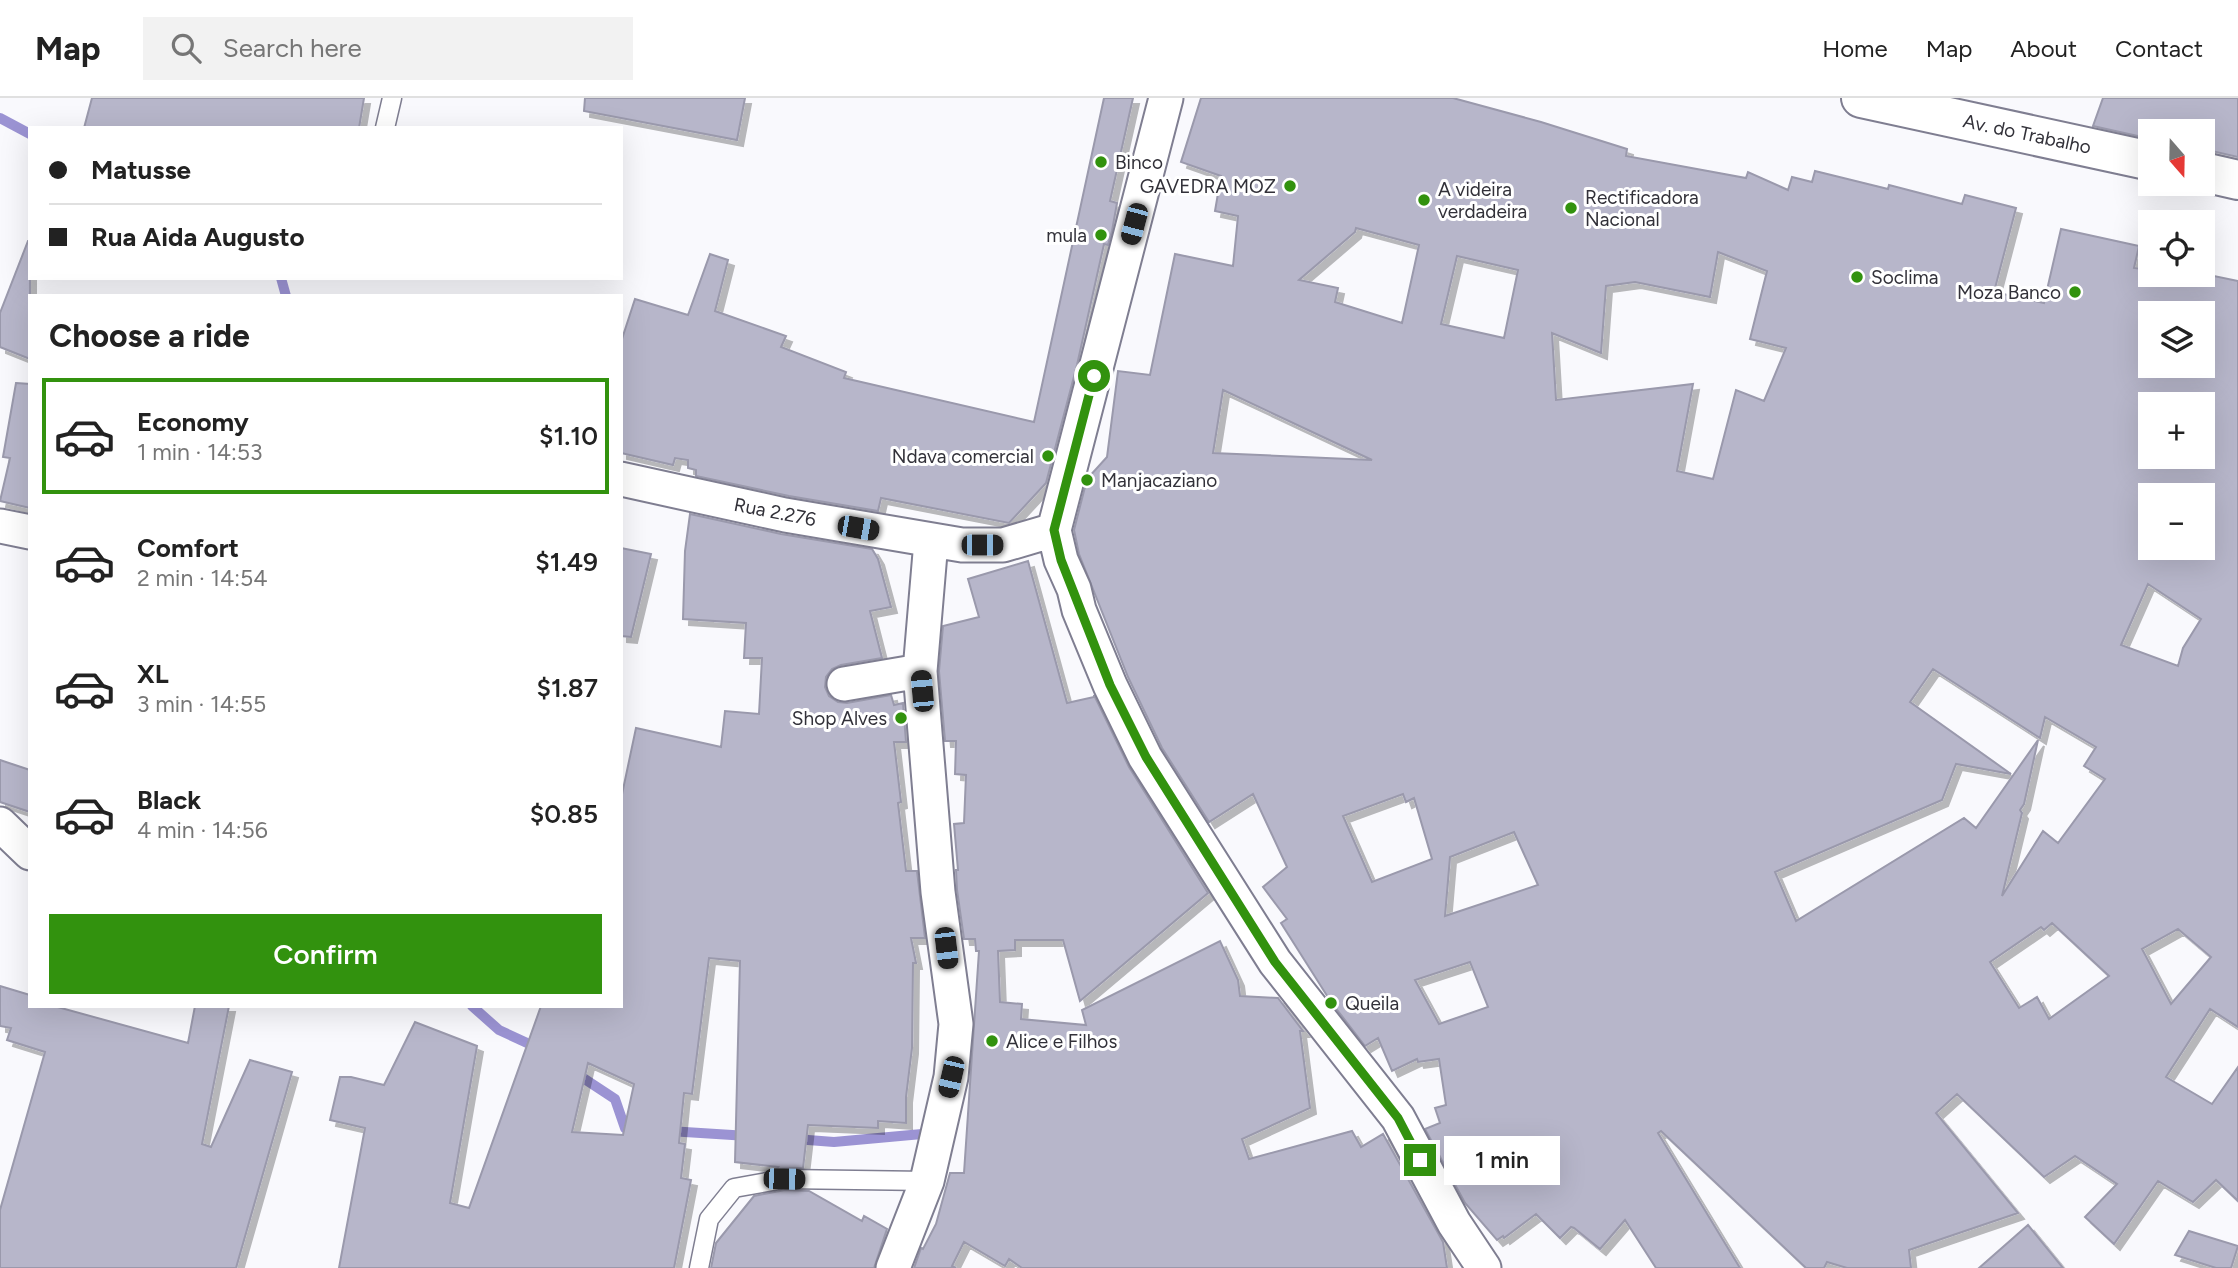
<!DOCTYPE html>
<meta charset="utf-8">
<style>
:root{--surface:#fff;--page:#f2f2f2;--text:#222;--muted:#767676;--line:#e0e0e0;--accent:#32920e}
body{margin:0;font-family:Figtree,sans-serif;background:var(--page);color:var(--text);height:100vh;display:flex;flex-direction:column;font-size:26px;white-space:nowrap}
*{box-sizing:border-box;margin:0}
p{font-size:23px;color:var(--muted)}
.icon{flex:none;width:38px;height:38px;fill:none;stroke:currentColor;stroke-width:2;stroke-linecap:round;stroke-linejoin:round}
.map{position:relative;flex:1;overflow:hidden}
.side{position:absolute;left:28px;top:196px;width:595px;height:714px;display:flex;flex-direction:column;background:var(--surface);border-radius:0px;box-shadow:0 7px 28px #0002}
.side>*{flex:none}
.hud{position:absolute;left:28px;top:28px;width:595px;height:154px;border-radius:0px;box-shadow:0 7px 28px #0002;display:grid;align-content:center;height:154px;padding:0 21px;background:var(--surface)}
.needle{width:46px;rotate:160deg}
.controls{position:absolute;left:2138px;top:21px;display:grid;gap:14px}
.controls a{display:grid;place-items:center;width:77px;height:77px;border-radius:0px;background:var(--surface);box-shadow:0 7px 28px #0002;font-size:35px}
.end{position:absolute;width:32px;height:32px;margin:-16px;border:9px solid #32920e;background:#fff;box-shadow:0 0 0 4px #fff}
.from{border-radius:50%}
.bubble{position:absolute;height:49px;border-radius:0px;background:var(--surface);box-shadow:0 7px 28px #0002;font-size:23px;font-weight:600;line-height:49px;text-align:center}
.car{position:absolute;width:21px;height:42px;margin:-21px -10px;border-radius:9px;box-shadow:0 0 5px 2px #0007;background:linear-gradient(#222 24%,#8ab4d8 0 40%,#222 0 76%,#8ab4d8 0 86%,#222 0)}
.hud b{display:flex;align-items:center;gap:24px;height:66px;font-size:26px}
.hud b+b{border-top:2px solid var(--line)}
.hud i{width:18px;height:18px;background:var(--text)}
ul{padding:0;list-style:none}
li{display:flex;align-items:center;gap:21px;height:116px;margin:0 14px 10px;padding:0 7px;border:4px solid transparent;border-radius:0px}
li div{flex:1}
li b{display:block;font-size:26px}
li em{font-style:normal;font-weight:600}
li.on{border-color:var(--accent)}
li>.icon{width:63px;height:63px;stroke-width:1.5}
h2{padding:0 21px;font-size:32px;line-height:84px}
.button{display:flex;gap:14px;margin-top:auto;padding:14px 21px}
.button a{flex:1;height:80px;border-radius:0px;background:var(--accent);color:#fff;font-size:28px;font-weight:600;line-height:80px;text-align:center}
header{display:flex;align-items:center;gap:42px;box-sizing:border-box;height:98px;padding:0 35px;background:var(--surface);border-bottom:2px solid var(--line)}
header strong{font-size:33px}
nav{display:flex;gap:38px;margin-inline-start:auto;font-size:24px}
.search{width:490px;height:63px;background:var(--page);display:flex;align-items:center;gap:18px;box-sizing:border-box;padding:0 24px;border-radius:0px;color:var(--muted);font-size:26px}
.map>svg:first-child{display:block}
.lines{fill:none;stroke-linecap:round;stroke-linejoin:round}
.stream{stroke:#9b93d3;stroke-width:10}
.building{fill:#b7b6ca;stroke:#9a99ac;stroke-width:2;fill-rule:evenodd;filter:url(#shadow)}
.lane-casing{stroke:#7f7e91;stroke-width:21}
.street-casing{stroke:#7f7e91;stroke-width:37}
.secondary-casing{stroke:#7f7e91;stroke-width:42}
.lane{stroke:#fff;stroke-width:18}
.street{stroke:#fff;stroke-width:33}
.secondary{stroke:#fff;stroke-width:38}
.route{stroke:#32920e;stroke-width:9}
.poi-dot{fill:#32920e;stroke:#fff;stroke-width:2.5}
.labels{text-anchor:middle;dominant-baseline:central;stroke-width:6;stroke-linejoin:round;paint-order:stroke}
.street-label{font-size:19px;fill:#323139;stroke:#fff}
.poi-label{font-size:19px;fill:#323139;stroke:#fff;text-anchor:start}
</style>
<header>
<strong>Map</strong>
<div class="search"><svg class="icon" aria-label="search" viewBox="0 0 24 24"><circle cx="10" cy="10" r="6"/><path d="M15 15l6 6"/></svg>Search here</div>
<nav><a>Home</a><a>Map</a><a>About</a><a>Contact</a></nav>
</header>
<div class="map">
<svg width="2238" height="1170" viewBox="0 0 2238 1170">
<defs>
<filter id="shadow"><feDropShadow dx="6" dy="6" stdDeviation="0" flood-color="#0004"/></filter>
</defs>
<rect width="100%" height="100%" fill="#f9f9fd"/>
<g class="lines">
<path class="stream" d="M0,20L30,36
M281,180L286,198
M472,908L499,932L538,950
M574,974L615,1001L625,1030H637
M669,1033L748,1038
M795,1041L834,1044L933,1035"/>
</g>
<path class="building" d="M92,0H364L359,30H84Z
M585,0H745L737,42L584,13Z
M1104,0H1133L1110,103L1117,105L1112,133L1108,147L1104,146L1077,267L1046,385L1009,425L881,400L878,413L789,398L696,378V372L688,370V362L675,360L673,367L621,355V244L635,201L688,217L710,156L728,162L715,213L786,238L781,249L846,274L844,280L1034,324Z
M1201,0H1453L1541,24L1627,51L1626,58L1746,80L1748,74L1788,92L1792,79L1812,84L1815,73L1888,91L1889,87L1962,106L1965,97L2016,110L1994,194L2044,205L2061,131L2139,148L2134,170L2151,172V177H2209L2238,183V929L2210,911L2166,979L2212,1006L2238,969V1103L2216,1082L2193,1104L2158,1083L2114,1146L2085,1119L2117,1086L2075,1058L2044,1079L1957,996L1936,1015L2018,1115L1909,1152L1911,1170H1847L1827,1164L1824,1170H1806L1661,1033L1658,1035L1740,1170H1656L1625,1122L1600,1151L1574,1130L1571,1129L1560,1140L1536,1116L1504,1140L1503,1138L1497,1142L1465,1105L1425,1031L1440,1025L1435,1010L1446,1007L1439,961L1418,964L1417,961L1392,973L1378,940L1365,948L1331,904L1281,825L1287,821L1263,789L1287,769L1253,696L1209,724L1162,650L1128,579L1079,456L1074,432L1087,381L1107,359L1118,273L1150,277L1175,156L1233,168L1238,118L1215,113L1221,78L1181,64ZM1356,130L1419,147L1402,225L1335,204L1338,190L1299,182L1355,134ZM1718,154L1767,173L1750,241L1786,250L1764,303L1736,292L1713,381L1677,373L1693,286L1556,302L1552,235L1601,255L1606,188L1635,184L1710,199ZM1457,158L1518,172L1504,240L1441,226ZM2151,215H2203V268H2151ZM1223,292L1372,362L1213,355ZM2151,306H2203V359H2151ZM2151,397H2203V450H2151ZM2148,486L2201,521L2183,550L2178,568L2121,547ZM1933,571L2040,640L2045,619L2096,649L2084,668L2105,681L2058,745L2043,733L2002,798L2022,715L2020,712L2024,706L2038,642L1976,730L1964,720L1796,823L1775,774L1942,702L1956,666L2011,676L1910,604ZM1403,696L1406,704L1414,700L1432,761L1372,784L1343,718ZM1514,734L1538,787L1445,818L1450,759ZM2052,825L2109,878L2049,921L2037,899L2019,910L1990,864L2041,829L2044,832ZM2178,831L2211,859L2171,906L2142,851ZM1470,864L1488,909L1439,926L1415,882Z
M2103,0H2238V59L2203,51V33H2151V41L2093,28Z
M28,143H30V261L0,249V215Z
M16,285L30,286V410L0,403L10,360L3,359Z
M690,416L781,436L872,451L878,461L891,509L870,513L882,560L841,567L832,571L826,579L825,589L829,598L838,604L847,605L891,597L894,607L903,605L906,644H894L901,704L898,705L906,773H917L925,840H911L916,865H913L912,950L906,999V1025L878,1023V1030L808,1027L803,1070L776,1071L778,1069L735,1064L740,863L709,860L692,996L684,995L679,1045L685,1046L681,1080L691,1082L674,1170H339L365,1030L330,1022L340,979H351L384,987L415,924L477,948L450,1105L469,1110L541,908H621V701L636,630L721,649L725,613L759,616L762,560H744L746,525L683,521L685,453ZM588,965L634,986L623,1037L572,1034Z
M621,450L651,456L631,539L621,538Z
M1028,463L1067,605L1094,599V597L1129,669L1208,795L1080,903L1063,842H1015V852L998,853L1000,904L1022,906L1021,921L1086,927L1082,912L1220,843L1238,882L1240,898L1278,900L1303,933H1300L1310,1010L1242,1041L1249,1061L1352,1033L1361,1049L1383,1036L1443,1144L1447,1170H1022L1009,1161L1005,1168L964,1144L952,1168L956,1170H914L921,1150L923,1151L936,1126L950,1075H964L979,853H976L975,841H964L957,792L956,772H958L954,726L964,725L966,677L955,676L956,643H945L939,573L943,528L979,519L968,481Z
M0,662L30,672V714L0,704Z
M0,888L30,897V908H54L188,945L195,908H229L202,1046L211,1049L250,962L292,974L236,1170H0V1112L45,954L7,942L11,930L0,928Z
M785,1092L809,1093L862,1123L864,1118L887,1131L874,1170H711L716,1145L754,1098Z
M2028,1127L2063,1170H1979Z
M2189,1133L2238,1148L2231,1170H2216L2175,1157Z"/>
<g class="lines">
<g class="lane-casing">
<path id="lane" d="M385,30L392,0
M699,1170L709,1121L734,1090L784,1081L927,1083"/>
</g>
<g class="street-casing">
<path id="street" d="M621,381L785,417L962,447H1003L1054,432L1166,0
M0,428L30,434
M1054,432L1061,462L1074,491L1079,512L1110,587L1145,659L1275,864L1398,1020L1454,1125L1484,1170
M844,586L920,573
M0,726L30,755
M893,1170L927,1083L951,979L956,926L938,794L920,573L931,443"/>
</g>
<g class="secondary-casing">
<path id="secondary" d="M1861,0L2151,63
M2203,74L2238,82"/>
</g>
<use href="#lane" class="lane"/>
<use href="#street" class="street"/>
<use href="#secondary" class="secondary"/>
</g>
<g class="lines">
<path class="route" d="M1094,278L1054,432L1061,462L1110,587L1146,659L1275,864L1398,1020L1420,1062"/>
</g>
<g class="poi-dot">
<circle cx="1101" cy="64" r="7"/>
<circle cx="1290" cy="88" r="7"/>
<circle cx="1424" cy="102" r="7"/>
<circle cx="1571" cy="110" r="7"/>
<circle cx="1101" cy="137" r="7"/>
<circle cx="1857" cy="179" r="7"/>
<circle cx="2075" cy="194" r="7"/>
<circle cx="1048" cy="358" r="7"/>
<circle cx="1087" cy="382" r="7"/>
<circle cx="901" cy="620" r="7"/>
<circle cx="1331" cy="905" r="7"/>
<circle cx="992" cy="943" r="7"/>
</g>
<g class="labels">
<g class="street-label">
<text transform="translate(2027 36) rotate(12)">Av. do Trabalho</text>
<text transform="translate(775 414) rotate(11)">Rua 2.276</text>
</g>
<g class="poi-label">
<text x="1115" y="64">Binco</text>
<text x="1276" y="88" text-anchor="end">GAVEDRA MOZ</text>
<text x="1438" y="91">A videira<tspan x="1438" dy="22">verdadeira</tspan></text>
<text x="1585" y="99">Rectificadora<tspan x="1585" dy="22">Nacional</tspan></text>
<text x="1087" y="137" text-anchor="end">mula</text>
<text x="1871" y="179">Soclima</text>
<text x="2061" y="194" text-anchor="end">Moza Banco</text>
<text x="1034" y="358" text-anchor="end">Ndava comercial</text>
<text x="1101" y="382">Manjacaziano</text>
<text x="887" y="620" text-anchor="end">Shop Alves</text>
<text x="1345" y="905">Queila</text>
<text x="1006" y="943">Alice e Filhos</text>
</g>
</g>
</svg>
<div class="controls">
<a><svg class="needle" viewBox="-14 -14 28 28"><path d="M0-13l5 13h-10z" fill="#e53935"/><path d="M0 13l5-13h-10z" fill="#767676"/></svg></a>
<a><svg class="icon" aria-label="locate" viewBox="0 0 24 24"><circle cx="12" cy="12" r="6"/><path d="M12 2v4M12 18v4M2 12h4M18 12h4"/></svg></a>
<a><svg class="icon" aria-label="layers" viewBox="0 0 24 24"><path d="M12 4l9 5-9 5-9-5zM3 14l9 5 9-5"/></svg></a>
<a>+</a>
<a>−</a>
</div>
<i class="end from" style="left:1094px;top:278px"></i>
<i class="end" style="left:1420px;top:1062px"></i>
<div class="bubble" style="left:1444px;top:1038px;width:116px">1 min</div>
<i class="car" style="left:1134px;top:126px;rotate:195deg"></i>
<i class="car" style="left:858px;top:430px;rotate:100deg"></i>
<i class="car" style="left:982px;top:447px;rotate:90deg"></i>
<i class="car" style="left:922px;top:593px;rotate:355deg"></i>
<i class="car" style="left:946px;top:850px;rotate:173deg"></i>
<i class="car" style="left:951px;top:979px;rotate:193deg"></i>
<i class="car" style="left:784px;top:1081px;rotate:91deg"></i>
<div class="hud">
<b><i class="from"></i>Matusse</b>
<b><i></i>Rua Aida Augusto</b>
</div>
<section class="side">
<h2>Choose a ride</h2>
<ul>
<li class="on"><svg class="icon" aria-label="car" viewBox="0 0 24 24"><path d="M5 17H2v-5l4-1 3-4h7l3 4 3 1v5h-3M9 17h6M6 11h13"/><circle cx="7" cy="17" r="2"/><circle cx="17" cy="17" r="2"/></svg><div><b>Economy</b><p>1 min · 14:53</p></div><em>$1.10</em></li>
<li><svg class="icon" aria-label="car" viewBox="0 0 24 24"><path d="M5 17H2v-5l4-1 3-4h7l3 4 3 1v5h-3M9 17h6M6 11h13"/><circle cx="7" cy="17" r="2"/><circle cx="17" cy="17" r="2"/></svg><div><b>Comfort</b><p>2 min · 14:54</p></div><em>$1.49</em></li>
<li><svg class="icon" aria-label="car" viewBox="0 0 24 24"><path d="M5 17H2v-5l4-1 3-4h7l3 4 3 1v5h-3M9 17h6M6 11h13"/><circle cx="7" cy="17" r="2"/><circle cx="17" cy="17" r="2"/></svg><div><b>XL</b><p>3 min · 14:55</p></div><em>$1.87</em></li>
<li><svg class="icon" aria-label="car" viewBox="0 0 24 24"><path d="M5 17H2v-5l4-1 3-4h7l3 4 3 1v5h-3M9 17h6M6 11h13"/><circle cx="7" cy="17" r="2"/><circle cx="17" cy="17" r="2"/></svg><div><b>Black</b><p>4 min · 14:56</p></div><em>$0.85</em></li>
</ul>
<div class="button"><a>Confirm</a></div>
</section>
</div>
